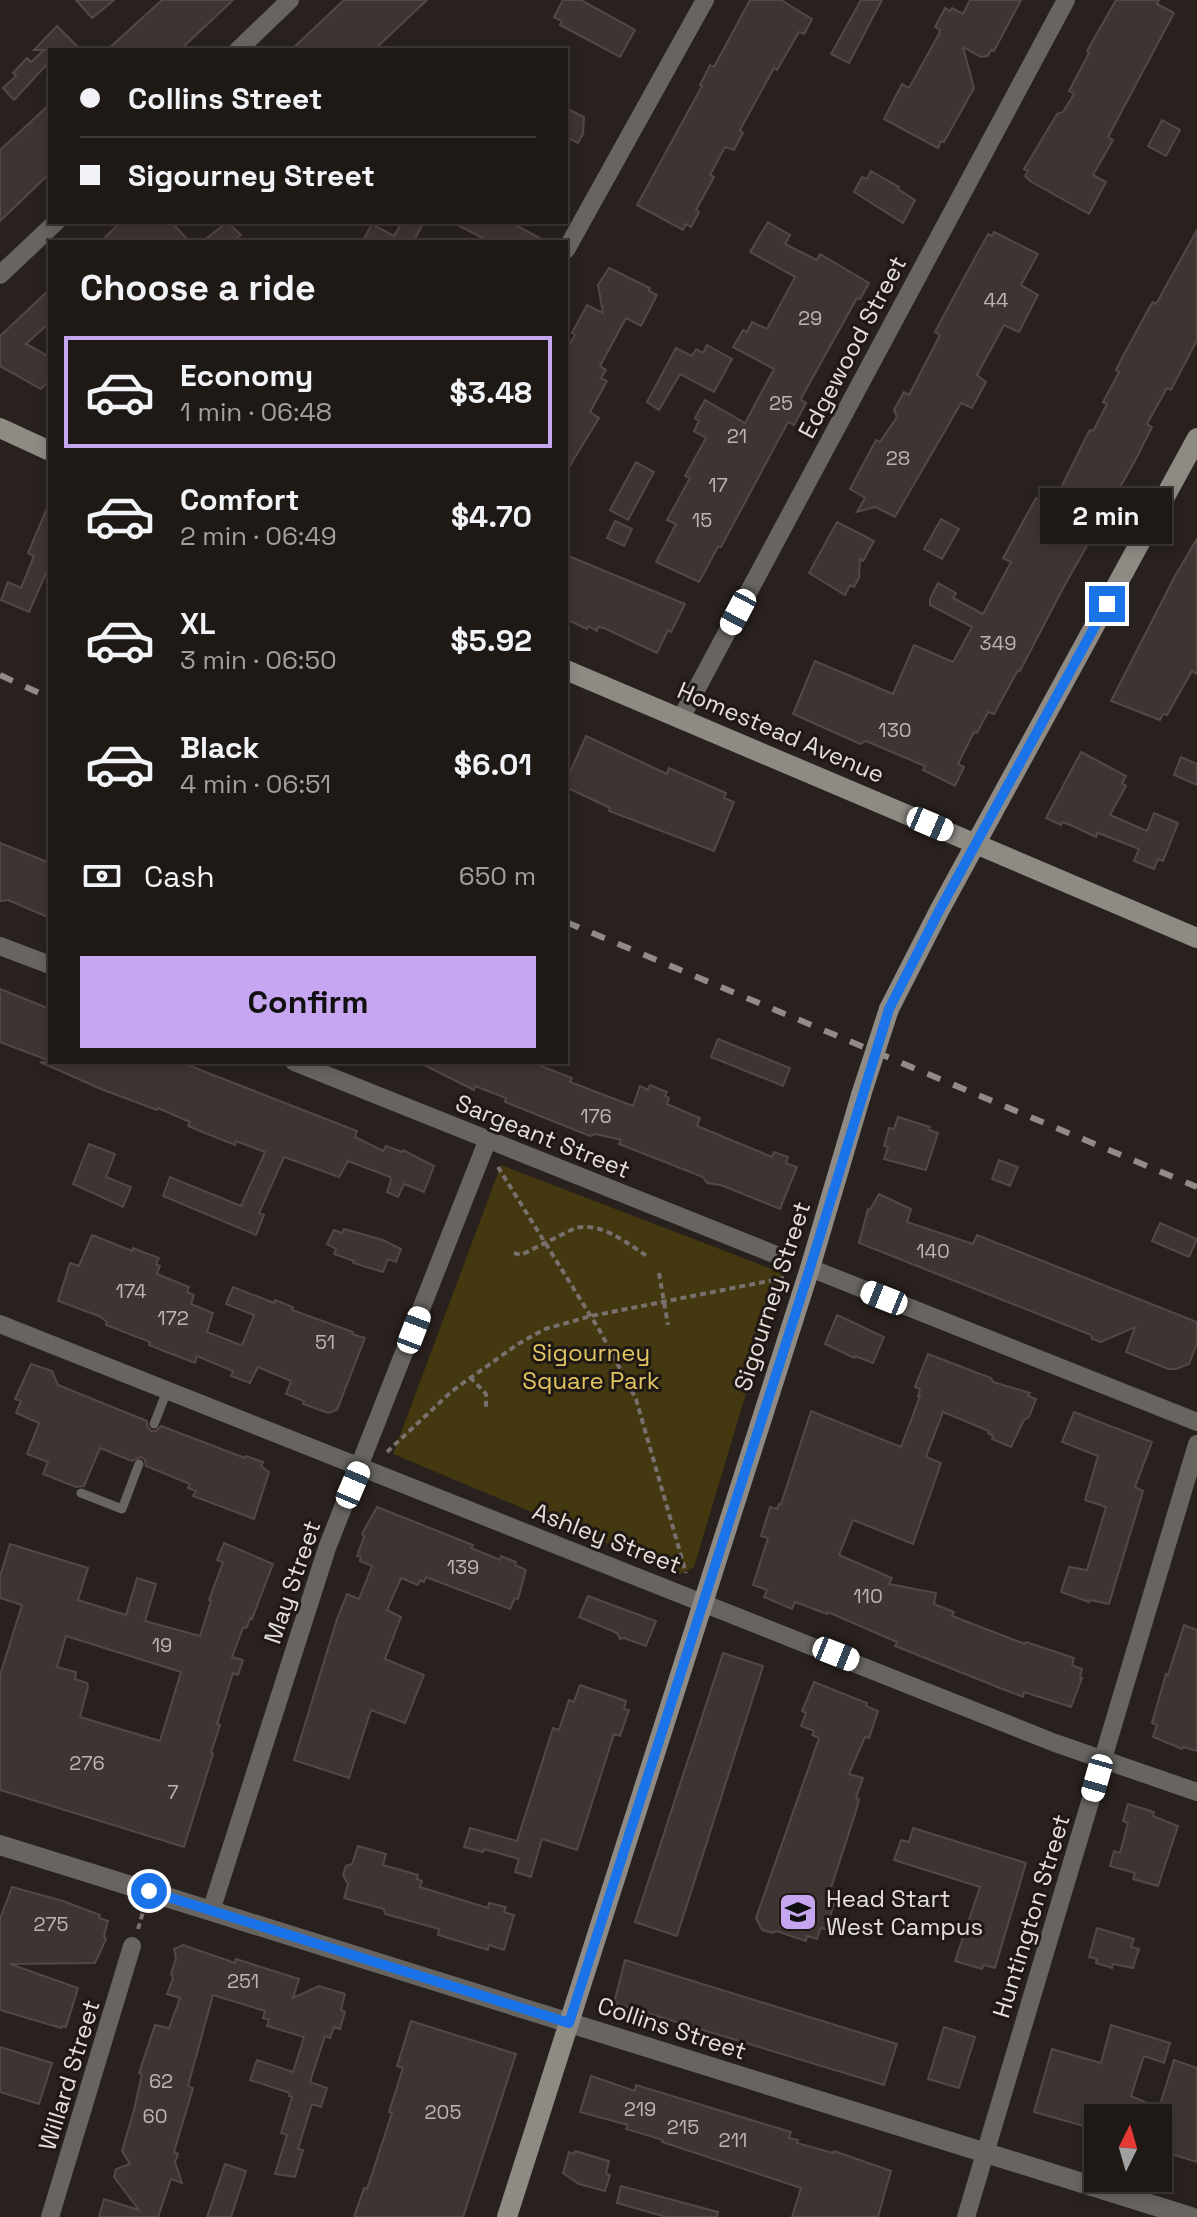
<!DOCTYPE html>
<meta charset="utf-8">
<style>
:root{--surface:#1f1916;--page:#27221f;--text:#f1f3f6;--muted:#a1a0a1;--line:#3c3835;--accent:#c6a6f0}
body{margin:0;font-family:"Space Grotesk",sans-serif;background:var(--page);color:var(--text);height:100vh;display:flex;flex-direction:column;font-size:30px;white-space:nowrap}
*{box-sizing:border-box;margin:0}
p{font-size:26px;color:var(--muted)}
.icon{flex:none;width:44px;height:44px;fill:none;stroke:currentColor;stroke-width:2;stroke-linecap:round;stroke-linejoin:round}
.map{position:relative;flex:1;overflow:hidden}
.drawer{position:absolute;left:48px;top:240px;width:520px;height:824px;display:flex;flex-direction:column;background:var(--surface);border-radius:0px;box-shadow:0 4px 12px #0003,0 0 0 2px var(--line)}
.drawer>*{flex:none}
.banner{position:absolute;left:48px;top:48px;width:520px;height:176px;border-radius:0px;box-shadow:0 4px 12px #0003,0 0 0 2px var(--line);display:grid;align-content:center;height:176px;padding:0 32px;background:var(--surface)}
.needle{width:52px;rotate:5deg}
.tools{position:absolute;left:1084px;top:2104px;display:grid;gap:16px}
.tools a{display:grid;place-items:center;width:88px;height:88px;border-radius:0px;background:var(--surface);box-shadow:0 4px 12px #0003,0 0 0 2px var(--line);font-size:40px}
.end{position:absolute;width:36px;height:36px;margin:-18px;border:10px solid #1a73e8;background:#fff;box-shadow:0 0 0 4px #fff}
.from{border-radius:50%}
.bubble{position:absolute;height:56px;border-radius:0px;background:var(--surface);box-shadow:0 4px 12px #0003,0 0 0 2px var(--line);font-size:26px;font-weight:800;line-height:56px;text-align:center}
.car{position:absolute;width:24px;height:48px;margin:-24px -12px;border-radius:10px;box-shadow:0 0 6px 2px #0007;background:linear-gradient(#fff 24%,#345 0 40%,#fff 0 76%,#345 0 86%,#fff 0)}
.banner b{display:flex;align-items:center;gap:28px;height:76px;font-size:30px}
.banner b+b{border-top:2px solid var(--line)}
.banner i{width:20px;height:20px;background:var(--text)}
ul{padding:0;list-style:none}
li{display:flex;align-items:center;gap:24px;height:112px;margin:0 16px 12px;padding:0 16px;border:4px solid transparent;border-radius:0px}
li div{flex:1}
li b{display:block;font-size:30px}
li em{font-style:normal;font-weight:800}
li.on{border-color:var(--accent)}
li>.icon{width:72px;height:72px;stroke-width:1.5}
h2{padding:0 32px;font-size:36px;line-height:96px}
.pay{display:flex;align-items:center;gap:20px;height:88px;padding:0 32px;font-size:30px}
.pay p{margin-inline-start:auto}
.button{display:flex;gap:16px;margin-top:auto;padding:16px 32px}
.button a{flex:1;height:92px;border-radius:0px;background:var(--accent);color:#111;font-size:32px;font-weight:800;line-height:92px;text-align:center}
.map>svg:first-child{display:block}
.green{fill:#43380f}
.building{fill:#3e3533;stroke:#534847;stroke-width:2;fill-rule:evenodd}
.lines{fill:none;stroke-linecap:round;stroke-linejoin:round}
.path{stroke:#77706d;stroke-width:4;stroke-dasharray:6 4;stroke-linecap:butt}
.service{stroke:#686561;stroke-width:9}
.minor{stroke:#686561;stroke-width:18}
.tertiary{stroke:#686561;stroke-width:20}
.secondary{stroke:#8e8a84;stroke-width:20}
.rail{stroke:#928b87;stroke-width:6;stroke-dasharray:14 14;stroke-linecap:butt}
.secondary-bridge{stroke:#8e8a84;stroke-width:20}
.route{stroke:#1a73e8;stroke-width:10}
.labels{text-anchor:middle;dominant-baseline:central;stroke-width:6;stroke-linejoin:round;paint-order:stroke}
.number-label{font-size:20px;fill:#bbb4b2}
.street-label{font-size:24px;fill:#e5dfdc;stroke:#1f1814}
.park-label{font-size:24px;fill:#e0c560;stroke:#1f1814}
.poi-label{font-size:24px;fill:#e5dfdc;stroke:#1f1814;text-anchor:start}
</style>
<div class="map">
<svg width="1197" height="2217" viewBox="0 0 1197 2217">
<rect width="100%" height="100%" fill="#29211d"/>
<path class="green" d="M501,1165L782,1273L694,1567L680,1574L393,1454Z"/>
<path class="building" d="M76,0H114L92,18Z
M162,0H233L180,50H107Z
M344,0H427L374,50H291Z
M563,0H581L635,30L620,57L560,25L562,21L554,17Z
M750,0H781L812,19L804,34L799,32L777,70L774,68L740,130L743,133L734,150L725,147L710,175L714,177L696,210L699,212L691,227L686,224L683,230L637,205L702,86L700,85L710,65L714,67Z
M861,0H882L849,63L831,54Z
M970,0H1021L994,51L991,50L988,56L981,57L963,47L974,88L944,142L941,141L938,148L884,119L902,84L909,88L939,34L940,30L935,27L945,8L950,11L952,8L963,14Z
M1116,0H1159L1157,4L1174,13L1108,137L1113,140L1093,175L1106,182L1089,214L1030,181L1025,176L1028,171L1024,169L1057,114L1063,112L1074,94L1069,91L1089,53L1087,51Z
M57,26L81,50H46L50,54V61L14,100L3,88L16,76L13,73L27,58L31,62L44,50H34Z
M50,104V173L0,221V150Z
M566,108L584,117L583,134L578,143L566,137Z
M1162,120L1180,130L1166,156L1148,146Z
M871,171L899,187L898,189L915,200L903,223L854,192L862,177L867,179Z
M121,222H171L190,242H100Z
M227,222L241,235L231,242H202Z
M402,222H424L413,242H362L372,224L394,236Z
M452,222H510L547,242H490Z
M768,222L790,235L785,244L817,260L820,254L869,283L860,299L857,298L803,395L801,400L806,403L794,425L788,422L721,547H718L699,582L656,562L676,524L667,520L690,478L685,476L706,438L694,431L699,421L695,418L705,400L745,423L774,369L733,347L743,330L747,332L752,322L767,329L795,277L750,252Z
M1197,230V340L1171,390L1167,388L1147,424L1152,427L1137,457L1062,590L1020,671L1018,670L994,714L988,712L977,733L974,732L958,764L964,767L955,786L923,770L925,766L866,741L860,744L793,714L815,661L893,694L914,645L953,662L972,627L930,605V599L938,583L956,593L953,598L983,614L1011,562L1003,558L1036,498L1052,506L1086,437L1090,430L1093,431L1107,404L1103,402L1119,372L1116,370L1121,360L1149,308L1153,302L1156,304Z
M994,232L1038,254L1021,285L1038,295L1019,332L1004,325L977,375L986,382L972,408L961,403L895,517L875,507L857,512L865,498L850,489L876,440L880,442L897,417L894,410L904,392L909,395L940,335L935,332L958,289L988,234L992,236Z
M609,268L650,288L649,291L657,295L641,326L626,318L600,366L606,370L601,378L607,381L590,412L599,418L566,472V350L575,335L572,333L587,305L603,313L598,285Z
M50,289V322L26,344L50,357V380L41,389L0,366V336Z
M707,345L732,359L714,392L680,374L659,410L647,402L676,348L692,356L696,349L703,353Z
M636,462L654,472L628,520L610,510Z
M50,501V564L29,612L1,600L8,582L21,588L34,556L28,553Z
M941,519L959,529L942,559L924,549Z
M615,521L632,529L624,546L607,538Z
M837,522L874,541L863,561L860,559L859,578L854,587L850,585L845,595L809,573Z
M1197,539V674L1192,671L1167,715L1163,714L1160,720L1111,701L1175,576Z
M566,555L685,604L671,632L668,630L657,653L604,628L598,627L597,631L588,626L587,629L566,619Z
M586,736L667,774L669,768L726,793L724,798L734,802L714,851L609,811L610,808L566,787V781Z
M1081,752L1126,776L1122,783L1126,786L1110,815L1147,831L1154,813L1178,823L1163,861L1158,859L1154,869L1134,861L1139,849L1101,834L1097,833L1096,837L1073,826L1062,822L1061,825L1046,818Z
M1181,757L1197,764V785L1174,775Z
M0,843L50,863V918L8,900L0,901Z
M0,989L50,1009V1061L0,1042Z
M718,1039L790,1068L783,1086L711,1057Z
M40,1062H180L357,1131L355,1137L383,1151L386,1146L402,1152L403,1150L434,1166L424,1192L404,1184L398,1197L387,1192L391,1180L390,1177L348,1161L339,1177L284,1157L259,1213L264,1215L256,1235L163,1196L170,1177L241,1206L265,1152L236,1141L235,1145L200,1131L188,1126L190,1122L158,1108L157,1110L101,1089Z
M418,1062H531L572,1078L570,1082L633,1106L640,1086L648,1090L650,1085L667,1092L665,1096L669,1098L667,1104L700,1118L697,1126L772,1157L774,1152L788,1157L786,1163L797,1167L780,1209L721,1185L707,1183L703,1177L619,1144L621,1140L596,1134L590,1136L505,1102L506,1098L475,1086L474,1090Z
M898,1117L930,1127L929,1130L938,1133L926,1170L884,1159L888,1147L884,1146L889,1128L894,1129Z
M89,1144L115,1154L106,1177L131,1187L123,1207L73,1184Z
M999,1160L1018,1167L1010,1186L992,1179Z
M879,1194L911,1209L907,1222L973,1244L977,1235L1197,1322V1343L1189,1364L1176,1369H1168L1126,1352L1135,1327L1101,1342L1092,1339L1091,1335L859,1243L868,1209L870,1210Z
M1160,1223L1197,1239L1189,1257L1152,1241Z
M344,1229L383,1240L401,1249L396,1262L388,1259L383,1272L353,1263L354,1261L334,1254L336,1249L327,1244L334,1230L342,1233Z
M92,1235L132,1251L133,1248L159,1258L156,1264L160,1266L157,1274L189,1287L187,1292L194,1295L191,1304L213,1313L207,1332L238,1344L242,1345L254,1315L226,1304L233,1287L274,1303L275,1300L293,1307L292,1310L353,1332L352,1334L365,1338L337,1410L328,1413L303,1404L304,1401L286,1394L291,1381L258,1367L250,1383L231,1376L233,1371L197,1356L195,1363L164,1351L149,1345L150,1342L106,1325L107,1322L99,1316L58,1301L70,1263L79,1266Z
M837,1315L884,1337L873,1363L855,1356L854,1358L825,1344Z
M928,1354L991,1378L993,1382L1030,1393L1028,1396L1036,1399L1029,1417L1024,1420L1011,1447L992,1439L993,1436L988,1433L989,1431L943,1412L926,1457L941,1463L913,1544L853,1520L839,1555L892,1578L889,1584L936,1593L934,1604L954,1612L952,1616L1025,1644L1026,1642L1074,1658L1072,1665L1082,1669L1080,1678H1082L1071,1707L1024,1692L1023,1697L1000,1688L895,1646L897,1642L828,1612L827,1614L795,1602L792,1609L764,1597L767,1590L753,1585L768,1538L761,1536L770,1507L777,1509L779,1504H781L811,1411L901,1447L920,1396H918L920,1389L915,1387Z
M31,1364L52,1371L58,1385L147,1421V1426L151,1431H156L161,1426L245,1458L246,1456L263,1462L261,1466L269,1472L254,1519L193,1496L196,1491L188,1488L190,1484L146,1466L145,1460L141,1457L132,1461L100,1448L84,1486L76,1487L43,1474L48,1462L27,1454L39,1423L16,1413L21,1401L15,1399Z
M1074,1412L1152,1442L1135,1487L1143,1491L1109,1604L1090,1600L1089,1602L1061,1592L1069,1567L1087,1570L1106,1507L1085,1500L1098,1456L1062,1442Z
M377,1507L473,1545L471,1548L500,1560L501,1556L516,1562L515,1565L526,1570L518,1599L515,1598L510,1609L426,1577L424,1582L420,1580L418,1585L401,1578L387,1610L401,1617L385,1659L424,1675L405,1723L371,1710L349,1778L294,1760L337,1619L347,1594L359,1599L372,1566L360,1561L361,1557L357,1556L364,1537L362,1534Z
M224,1543L273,1564L252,1619L250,1618L247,1627L243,1628L232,1657L243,1660L238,1675L233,1673L217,1724L220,1725L211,1753L213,1754L184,1847L0,1790V1675L22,1605L0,1598V1576L10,1544L88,1568L78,1600L126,1615L137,1578L156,1584L145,1621L200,1636L211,1601L209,1600L223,1562L217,1560ZM66,1636L181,1672L160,1741L80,1717L88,1687L87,1683L75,1679L76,1672L57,1667Z
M588,1596L656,1621L646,1646L624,1638L620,1639L617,1633L579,1617Z
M1184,1625L1197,1630V1751L1183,1747L1182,1749L1153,1737L1157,1725L1152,1723L1166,1674L1168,1675Z
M723,1653L763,1666L677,1936L635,1922Z
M814,1682L867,1703L866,1706L878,1711L869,1738L865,1737L849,1774L863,1778L856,1798L859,1799L857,1808L830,1891L833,1892L829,1903L834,1904L826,1929L821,1928L817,1939L807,1936L806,1941L776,1931L773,1933L762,1930L756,1918L819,1738L812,1735L814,1731L801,1726L806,1713L802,1711Z
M580,1685L626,1701L624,1709L629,1710L620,1736L614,1734L577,1850L542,1839L531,1877L515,1872L519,1859L484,1849L483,1852L464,1847L470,1828L517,1841L553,1728L559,1730L569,1700L574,1702Z
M1128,1804L1154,1812L1153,1816L1178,1826L1158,1886L1133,1879L1135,1873L1110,1866L1114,1851L1120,1853L1128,1823L1123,1821Z
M913,1828L1026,1863L995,1968L984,1965L982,1969L955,1961L980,1887L894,1860L901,1840L909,1842Z
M358,1846L386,1854L383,1865L418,1875L417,1879L422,1881L420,1887L488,1908L489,1903L506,1907L504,1912L514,1915L504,1950L489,1945L488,1950L438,1935L439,1929L385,1914L384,1909L344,1898L348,1884L343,1875L346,1866L352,1864Z
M12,1887L63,1901L100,1915L99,1918L108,1921L104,1936L106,1939L95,1963L10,1964L78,1988L66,2027L62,2026L61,2028L0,2010V1919Z
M1097,1928L1134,1939L1131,1947L1139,1949L1133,1968L1113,1964L1112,1968L1096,1963L1097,1959L1089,1957Z
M183,1945L235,1963L236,1959L299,1979L293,1998L319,1986L345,1994L341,2010L345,2012L340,2029L334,2027L330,2038L325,2036L310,2082L327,2088L321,2107L312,2104L298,2149L303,2150L295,2177L275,2174L287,2135L281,2133L292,2097L289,2096L290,2093L250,2080L257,2060L293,2072L304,2037L267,2026L269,2020L263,2018L265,2011L213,1995L188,2086L193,2088L174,2152L178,2154L175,2162L182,2183L171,2179L158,2217H99L104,2199L139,2210L114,2177L116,2169L130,2164L122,2151L134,2110L142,2074L139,2073L155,2025L169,2028L180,1998L167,1994L173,1978L171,1974L176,1958L174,1949Z
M625,1960L897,2044L884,2085L614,2003Z
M411,2021L516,2054L463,2217H354L364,2188L367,2189L392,2113L389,2112L403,2068L397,2066Z
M1111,2025L1170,2043L1164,2063L1144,2056L1131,2096L1159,2108L1174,2060L1197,2068V2162L1158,2150V2118H1098V2130L1034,2112L1052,2049L1101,2063Z
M944,2027L975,2037L959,2088L928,2079Z
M0,2047L52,2063L39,2104L0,2092Z
M591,2076L635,2091L636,2085L771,2126L791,2132L789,2138L798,2140L797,2143L833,2153L834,2151L891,2171L878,2217H792L801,2188L662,2142L663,2140L626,2129L628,2125L580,2112Z
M575,2151L609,2161L606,2174L610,2175L605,2191L579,2184L563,2173L569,2152L574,2154Z
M225,2164L246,2171L231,2217H207Z
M621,2186L718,2212L717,2217H666L617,2203Z"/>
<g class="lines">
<path class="path" d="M498,1167L600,1331L636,1399L686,1573
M514,1253L521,1255L575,1228C602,1222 625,1242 647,1256
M659,1273L668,1325
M470,1377L486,1394V1408
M387,1452L452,1391L518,1344L545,1329L591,1316L784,1278
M138,1929L143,1912"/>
<path class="service" d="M154,1424L167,1391
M81,1493L122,1509L139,1464"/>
<path class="minor" d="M238,50L290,0
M566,250L705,0
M0,275L56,222
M681,718L1066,0
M0,946L50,965
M294,1062L774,1254
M810,1268L1197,1422
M0,1324L1055,1743L1197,1792
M211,1911L327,1548L488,1139
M50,2217L132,1946
M966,2217L1197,1444"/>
<path class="tertiary" d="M0,1845L1191,2217"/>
<path class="secondary" d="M0,428L50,451
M566,670L1197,938
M889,1009L939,911L1197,438
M507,2217L810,1268L861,1095"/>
<path class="rail" d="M0,675L50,698
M566,922L1197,1187"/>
<path class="secondary-bridge" d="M861,1095L889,1009"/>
</g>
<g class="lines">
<path class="route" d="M149,1891L569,2023L810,1268L889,1009L939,911L1107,604"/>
</g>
<defs>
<g id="school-square" transform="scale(2)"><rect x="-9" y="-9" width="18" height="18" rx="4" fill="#c6a6f0" stroke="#1f1814"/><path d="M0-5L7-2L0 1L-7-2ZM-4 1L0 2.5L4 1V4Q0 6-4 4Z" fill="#111"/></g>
</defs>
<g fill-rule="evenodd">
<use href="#school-square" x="798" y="1912"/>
</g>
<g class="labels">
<g class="number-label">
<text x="996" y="300">44</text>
<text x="810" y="318">29</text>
<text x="781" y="403">25</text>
<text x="737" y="436">21</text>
<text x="898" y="458">28</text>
<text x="718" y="485">17</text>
<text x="702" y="520">15</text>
<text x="998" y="643">349</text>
<text x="895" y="730">130</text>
<text x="596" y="1116">176</text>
<text x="933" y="1251">140</text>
<text x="131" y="1291">174</text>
<text x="173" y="1318">172</text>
<text x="325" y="1342">51</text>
<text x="463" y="1567">139</text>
<text x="868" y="1596">110</text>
<text x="162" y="1645">19</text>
<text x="87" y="1763">276</text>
<text x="173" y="1792">7</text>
<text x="51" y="1924">275</text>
<text x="243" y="1981">251</text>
<text x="161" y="2081">62</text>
<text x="640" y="2109">219</text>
<text x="443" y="2112">205</text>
<text x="155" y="2116">60</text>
<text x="683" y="2127">215</text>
<text x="733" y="2140">211</text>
</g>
<g class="street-label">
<text transform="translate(852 347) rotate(-62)">Edgewood Street</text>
<text transform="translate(781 732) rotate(23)">Homestead Avenue</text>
<text transform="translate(543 1136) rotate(22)">Sargeant Street</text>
<text transform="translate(772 1296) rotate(-72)">Sigourney Street</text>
<text transform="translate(607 1538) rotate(21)">Ashley Street</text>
<text transform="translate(292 1582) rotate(-71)">May Street</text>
<text transform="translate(1031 1916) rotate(-73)">Huntington Street</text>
<text transform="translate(672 2028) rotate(18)">Collins Street</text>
<text transform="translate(69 2075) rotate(-73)">Willard Street</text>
</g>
<g class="park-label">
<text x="591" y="1352">Sigourney<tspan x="591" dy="28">Square Park</tspan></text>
</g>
<g class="poi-label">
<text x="826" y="1898">Head Start<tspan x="826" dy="28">West Campus</tspan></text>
</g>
</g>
</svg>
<div class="tools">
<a><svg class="needle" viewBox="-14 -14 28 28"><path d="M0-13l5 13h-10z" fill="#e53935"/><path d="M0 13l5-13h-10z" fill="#a1a0a1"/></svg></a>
</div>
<i class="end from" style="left:149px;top:1891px"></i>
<i class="end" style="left:1107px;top:604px"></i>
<div class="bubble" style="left:1040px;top:488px;width:132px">2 min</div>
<i class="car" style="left:738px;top:612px;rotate:208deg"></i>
<i class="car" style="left:930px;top:824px;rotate:113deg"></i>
<i class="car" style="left:884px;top:1298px;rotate:292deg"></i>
<i class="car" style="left:414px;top:1330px;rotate:21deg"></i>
<i class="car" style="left:353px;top:1485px;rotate:23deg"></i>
<i class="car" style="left:836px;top:1654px;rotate:112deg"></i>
<i class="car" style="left:1097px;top:1778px;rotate:196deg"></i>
<div class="banner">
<b><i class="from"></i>Collins Street</b>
<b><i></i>Sigourney Street</b>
</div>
<section class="drawer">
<h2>Choose a ride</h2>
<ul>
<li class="on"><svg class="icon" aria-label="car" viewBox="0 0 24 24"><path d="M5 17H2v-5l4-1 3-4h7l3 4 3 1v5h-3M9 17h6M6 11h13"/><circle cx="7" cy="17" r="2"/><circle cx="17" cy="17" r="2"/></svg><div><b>Economy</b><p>1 min · 06:48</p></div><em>$3.48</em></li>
<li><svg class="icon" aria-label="car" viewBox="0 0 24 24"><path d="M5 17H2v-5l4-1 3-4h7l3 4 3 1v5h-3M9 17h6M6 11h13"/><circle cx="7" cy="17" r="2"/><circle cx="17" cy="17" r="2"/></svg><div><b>Comfort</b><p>2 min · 06:49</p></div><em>$4.70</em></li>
<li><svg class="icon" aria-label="car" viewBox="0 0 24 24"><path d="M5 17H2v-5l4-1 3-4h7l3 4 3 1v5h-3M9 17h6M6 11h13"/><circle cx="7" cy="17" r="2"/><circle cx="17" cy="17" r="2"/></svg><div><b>XL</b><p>3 min · 06:50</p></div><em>$5.92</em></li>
<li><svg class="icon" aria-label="car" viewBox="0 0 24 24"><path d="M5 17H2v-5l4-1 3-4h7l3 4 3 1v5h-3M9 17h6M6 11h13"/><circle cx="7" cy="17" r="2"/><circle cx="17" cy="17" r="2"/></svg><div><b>Black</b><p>4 min · 06:51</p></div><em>$6.01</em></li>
</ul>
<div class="pay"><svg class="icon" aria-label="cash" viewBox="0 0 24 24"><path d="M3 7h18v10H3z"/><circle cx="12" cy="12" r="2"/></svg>Cash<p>650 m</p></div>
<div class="button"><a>Confirm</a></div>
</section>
</div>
